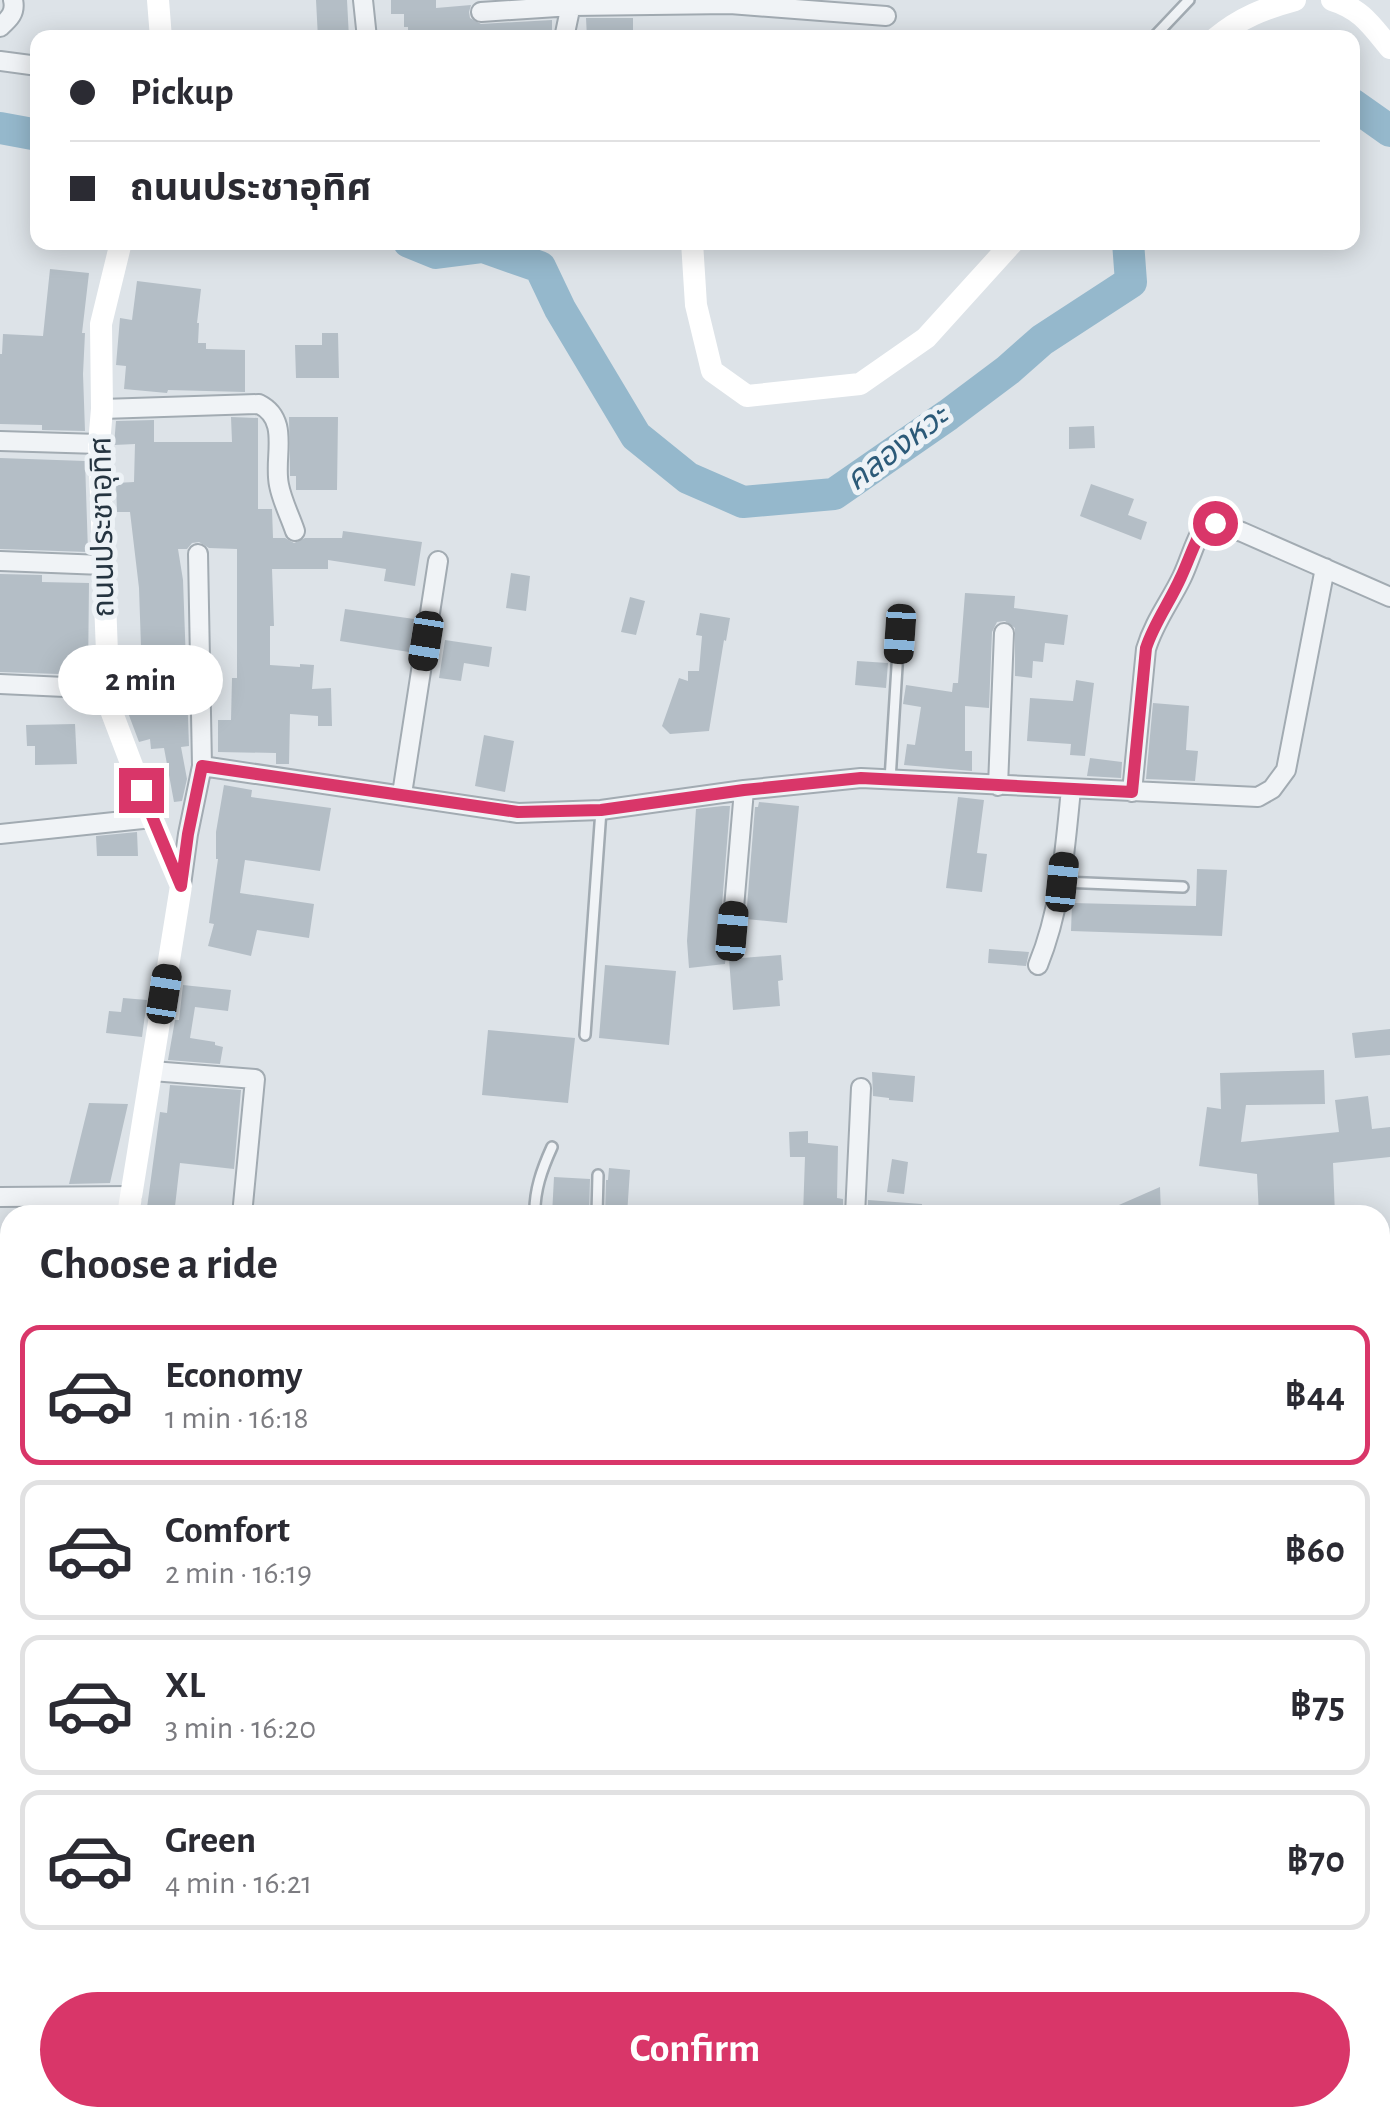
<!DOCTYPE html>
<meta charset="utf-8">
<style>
:root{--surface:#fff;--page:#f2f2f3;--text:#2b2b33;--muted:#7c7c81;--line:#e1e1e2;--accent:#d93669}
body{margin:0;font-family:"Alegreya Sans","Noto Sans Thai",sans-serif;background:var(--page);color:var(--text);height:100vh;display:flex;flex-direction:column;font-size:38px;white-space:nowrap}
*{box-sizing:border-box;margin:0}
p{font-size:32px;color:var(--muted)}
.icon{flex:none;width:55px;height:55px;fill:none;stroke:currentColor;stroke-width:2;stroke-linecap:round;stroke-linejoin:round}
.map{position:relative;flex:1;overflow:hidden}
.sheet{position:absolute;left:0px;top:1205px;width:1390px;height:922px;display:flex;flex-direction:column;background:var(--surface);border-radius:30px 30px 0 0;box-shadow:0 5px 25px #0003}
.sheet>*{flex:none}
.guide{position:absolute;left:30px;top:30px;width:1330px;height:220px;border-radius:20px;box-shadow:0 5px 25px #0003;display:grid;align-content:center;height:220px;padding:0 40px;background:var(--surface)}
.end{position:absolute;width:45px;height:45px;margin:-22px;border:12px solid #d93669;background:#fff;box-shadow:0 0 0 5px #fff}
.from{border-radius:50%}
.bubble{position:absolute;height:70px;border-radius:35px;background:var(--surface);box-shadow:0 5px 25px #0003;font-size:32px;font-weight:700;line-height:70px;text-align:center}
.car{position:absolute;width:30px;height:60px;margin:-30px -15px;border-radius:12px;box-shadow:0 0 8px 2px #0007;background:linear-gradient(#222 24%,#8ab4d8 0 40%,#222 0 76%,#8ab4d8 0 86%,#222 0)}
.guide b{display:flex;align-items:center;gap:35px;height:95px;font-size:38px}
.guide b+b{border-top:2px solid var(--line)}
.guide i{width:25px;height:25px;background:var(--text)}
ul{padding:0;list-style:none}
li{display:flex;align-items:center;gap:30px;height:140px;margin:0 20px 15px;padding:0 20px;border:5px solid var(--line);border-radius:20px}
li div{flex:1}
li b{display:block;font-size:38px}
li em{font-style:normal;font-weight:700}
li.on{border-color:var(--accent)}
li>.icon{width:90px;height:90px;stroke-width:1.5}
h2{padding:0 40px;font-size:45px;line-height:120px}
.cta{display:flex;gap:20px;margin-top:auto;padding:20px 40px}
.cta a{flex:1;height:115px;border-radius:60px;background:var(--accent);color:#fff;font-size:40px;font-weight:700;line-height:115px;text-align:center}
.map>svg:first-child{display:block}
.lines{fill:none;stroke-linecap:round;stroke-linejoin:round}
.river{stroke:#95b8cc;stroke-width:32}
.building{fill:#b4bec6}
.lane-casing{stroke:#a2abb2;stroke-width:14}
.street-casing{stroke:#a2abb2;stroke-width:22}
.lane{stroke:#f0f3f6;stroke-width:9}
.street{stroke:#f0f3f6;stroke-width:18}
.secondary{stroke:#fff;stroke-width:22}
.route{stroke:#d93669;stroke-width:12}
.labels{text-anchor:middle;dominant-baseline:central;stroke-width:10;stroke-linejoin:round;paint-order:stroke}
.street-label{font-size:30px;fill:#253440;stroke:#edf2f6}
.water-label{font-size:32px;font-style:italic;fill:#2c5a78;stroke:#edf2f6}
</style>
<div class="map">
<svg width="1390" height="2126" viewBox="0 0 1390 2126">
<rect width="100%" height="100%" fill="#dde3e8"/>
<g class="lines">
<path class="river" d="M1352,104L1390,131
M0,128L38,135
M409,242L436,253L483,247L540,267L560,309L636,436L688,478L743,502L834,494L948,415L1008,370L1042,340L1131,282L1128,242"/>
</g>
<path class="building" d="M316,0H347L349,38H318Z
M391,0H436V8L471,5L469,12L470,18L481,24L552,20V38H408V27H404V14H391Z
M586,18H633V38H587Z
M50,269L89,273L82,333H85L83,374L85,431L42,430V425L0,424V354H2L3,334L43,336Z
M137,281L201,289L197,323H199L198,343H206V349L245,350V392L168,390L167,393L124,389L126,366L116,365L120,318L132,320Z
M322,333H338L339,378H296L295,345H322Z
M231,417L258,418V509H272L273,538H285L294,543L305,538H342L343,531L422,542L415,586L384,581L386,569L328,560V569H272L274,626H270V665L300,667V664L314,665L312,689L331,688L332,726H318V716L290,714L289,764H276V753L218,752V720H231L232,678H237V549L209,548L199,542L192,543L187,549H178L183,580L189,746L181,747L187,779L182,801L174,802L164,748L151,749L150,739L139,742L127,710L143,706L139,588L130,512H117L116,483L134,482L135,444L114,445L116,421L154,420V442H232Z
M289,417H338L337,490H296V476H290V473Z
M1094,426L1095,448L1069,449V427Z
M0,458L85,461L88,552L0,549Z
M1091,484L1134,499L1128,515L1147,522L1141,540L1080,516Z
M511,573L530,576L526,611L506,608Z
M0,574L42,575V582L89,583L88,675L0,672Z
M965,593L1015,596L1014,608L1068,615L1064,645L1045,643L1043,662L1033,661L1032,678L1015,676V628L1005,621L997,622L992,632L989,708L965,706V751H972V771L904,765L907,744L915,745L921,707L903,704L906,685L952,692L953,683H958Z
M630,597L645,601L636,635L621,632Z
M345,609L414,619L409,652L340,641Z
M700,613L730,618L726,641L724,640L709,731L670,734L662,726L679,678L688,681V671H699L702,636L696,635Z
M445,640L492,647L489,667L464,663L461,681L439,678Z
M857,661L888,663L886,688L855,685Z
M1076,680L1094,683L1085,756L1070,755L1071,744L1027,741L1030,698L1073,701Z
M1153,703L1189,706L1186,750L1198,751L1195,781L1146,779Z
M75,724L77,764L35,765V746H27L26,725Z
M484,735L514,741L505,792L475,786Z
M1090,758L1122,762L1121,778L1087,776Z
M224,785L252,790L251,797L331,808L320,871L245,860L240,893L314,904L309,938L257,930L251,956L208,946L214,924L209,923L218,859H216V832Z
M958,797L984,800L977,853L987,854L982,892L946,888Z
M759,802L799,806L787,923L746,919L755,807H758Z
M723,806H730L719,942L720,949L726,954L725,964L689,968L687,941L696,809Z
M137,832L138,856H97L96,836Z
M1197,869L1227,870L1222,936L1071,931L1072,903L1196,906Z
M989,949L1029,952L1026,966L988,963Z
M781,955L783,980L778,981L780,1006L733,1010L729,959Z
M605,965L676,971L669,1045L599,1038Z
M183,985L231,990L228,1011L195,1007L190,1038L215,1042V1045L223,1047L220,1064L168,1060L175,1020H179Z
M123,998L147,1000L142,1037L106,1033L109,1011L121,1012Z
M1390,1029V1055L1355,1058L1352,1033Z
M488,1030L575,1038L568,1103L482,1095Z
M1324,1070L1325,1104L1246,1105L1241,1142L1339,1132L1335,1100L1368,1096L1372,1129L1390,1127V1157L1333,1163L1335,1215H1259L1257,1174L1199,1166L1207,1107L1221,1109L1220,1073Z
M872,1072L915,1076L913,1102L889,1100V1098L873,1096Z
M170,1085L241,1090L234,1169L180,1163L174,1215H146L160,1112L167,1113Z
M89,1103L128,1104L110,1183L69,1184Z
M808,1131V1143L838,1146L837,1198L843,1199V1215H803L805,1157H790L789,1132Z
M892,1159L908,1162L904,1194L887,1192Z
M609,1168L630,1170L627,1215H605L606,1180H608Z
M554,1177L590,1179L589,1215H552Z
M1160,1187L1161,1215H1146V1211L1123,1215H1096Z
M868,1200L922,1204V1215H868Z"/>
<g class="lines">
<g class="lane-casing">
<path id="lane" d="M1153,38L1189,0
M890,780L899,634
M1062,882L1183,887
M585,1035L601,810
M535,1215C534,1191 542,1169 552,1147
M597,1215L598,1175
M1275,2118L1276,2126"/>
</g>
<g class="street-casing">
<path id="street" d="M363,0L367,38
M481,12L572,6L730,4L886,16
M0,27C9,19 16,13 13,0
M564,38L572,0
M0,61L38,66
M102,409L259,404C291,420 273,457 279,485C282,501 290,516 295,531
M0,441L99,444
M0,561L103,565
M0,684L108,689
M202,766L518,813L601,810L744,790L861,778L1258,797L1272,789L1286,770L1325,568
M998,786L1004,633
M1132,792L1146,649C1154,622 1170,602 1182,577C1190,560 1194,543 1204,526L1215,523L1242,532L1390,597
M402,794L438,561
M0,834L152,818
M181,885L188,834L202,766L198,554
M731,943L744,790
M1038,965C1061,909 1065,849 1071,789
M152,1071L255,1079L242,1215
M0,1197L131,1196
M855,1215L861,1088
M1380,1321L1390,1322
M0,1454L10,1452
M0,1661L10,1659
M404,2118L405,2121
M624,2118V2126
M881,2118L883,2126
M52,2126L77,2118
M748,2126L749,2118"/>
</g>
<use href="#lane" class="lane"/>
<use href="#street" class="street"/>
<path class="secondary" d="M158,0L161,38
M1332,0C1361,9 1371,25 1390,48
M1216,38C1240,18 1265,8 1295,0
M121,242L101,324L102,409L99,444L109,705L152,818L181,886L128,1215
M692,242L696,305L712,371L747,396L860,384L926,338L1013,242
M94,2118L97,2126"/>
</g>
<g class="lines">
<path class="route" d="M141,790L181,886L188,834L202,766L518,812L601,810L744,790L861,778L1132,792L1146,648C1154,623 1170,602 1181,577C1189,560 1194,543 1204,526L1215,523"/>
</g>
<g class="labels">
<g class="street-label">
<text transform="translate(103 527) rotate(-91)">ถนนประชาอุทิศ</text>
</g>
<g class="water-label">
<text transform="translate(897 448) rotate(-37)">คลองหวะ</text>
</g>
</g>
</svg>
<i class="end from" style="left:1215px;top:523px"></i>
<i class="end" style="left:141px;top:790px"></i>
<div class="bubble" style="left:58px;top:645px;width:165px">2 min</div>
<i class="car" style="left:900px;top:634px;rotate:184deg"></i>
<i class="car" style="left:426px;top:641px;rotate:189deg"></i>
<i class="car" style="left:1062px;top:882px;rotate:6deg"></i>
<i class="car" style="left:732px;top:931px;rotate:5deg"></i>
<i class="car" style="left:164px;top:994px;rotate:9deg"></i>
<div class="guide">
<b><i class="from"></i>Pickup</b>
<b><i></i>ถนนประชาอุทิศ</b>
</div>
<section class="sheet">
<h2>Choose a ride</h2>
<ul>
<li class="on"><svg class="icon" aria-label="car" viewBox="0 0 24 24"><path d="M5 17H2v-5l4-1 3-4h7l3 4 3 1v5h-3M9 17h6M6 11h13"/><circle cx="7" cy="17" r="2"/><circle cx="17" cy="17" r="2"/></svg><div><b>Economy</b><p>1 min · 16:18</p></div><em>฿44</em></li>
<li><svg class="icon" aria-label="car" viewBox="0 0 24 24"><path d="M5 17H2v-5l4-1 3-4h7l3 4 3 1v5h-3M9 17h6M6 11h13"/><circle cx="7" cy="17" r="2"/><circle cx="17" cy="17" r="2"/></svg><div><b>Comfort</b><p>2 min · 16:19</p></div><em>฿60</em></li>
<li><svg class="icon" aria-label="car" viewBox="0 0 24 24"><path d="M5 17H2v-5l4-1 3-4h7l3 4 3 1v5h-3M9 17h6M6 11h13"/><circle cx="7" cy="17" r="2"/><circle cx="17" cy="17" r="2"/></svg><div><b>XL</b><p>3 min · 16:20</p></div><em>฿75</em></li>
<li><svg class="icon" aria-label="car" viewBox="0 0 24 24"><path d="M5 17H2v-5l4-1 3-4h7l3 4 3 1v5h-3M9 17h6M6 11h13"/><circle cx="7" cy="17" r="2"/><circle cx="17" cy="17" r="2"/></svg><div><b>Green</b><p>4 min · 16:21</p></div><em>฿70</em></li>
</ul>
<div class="cta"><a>Confirm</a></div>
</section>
</div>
